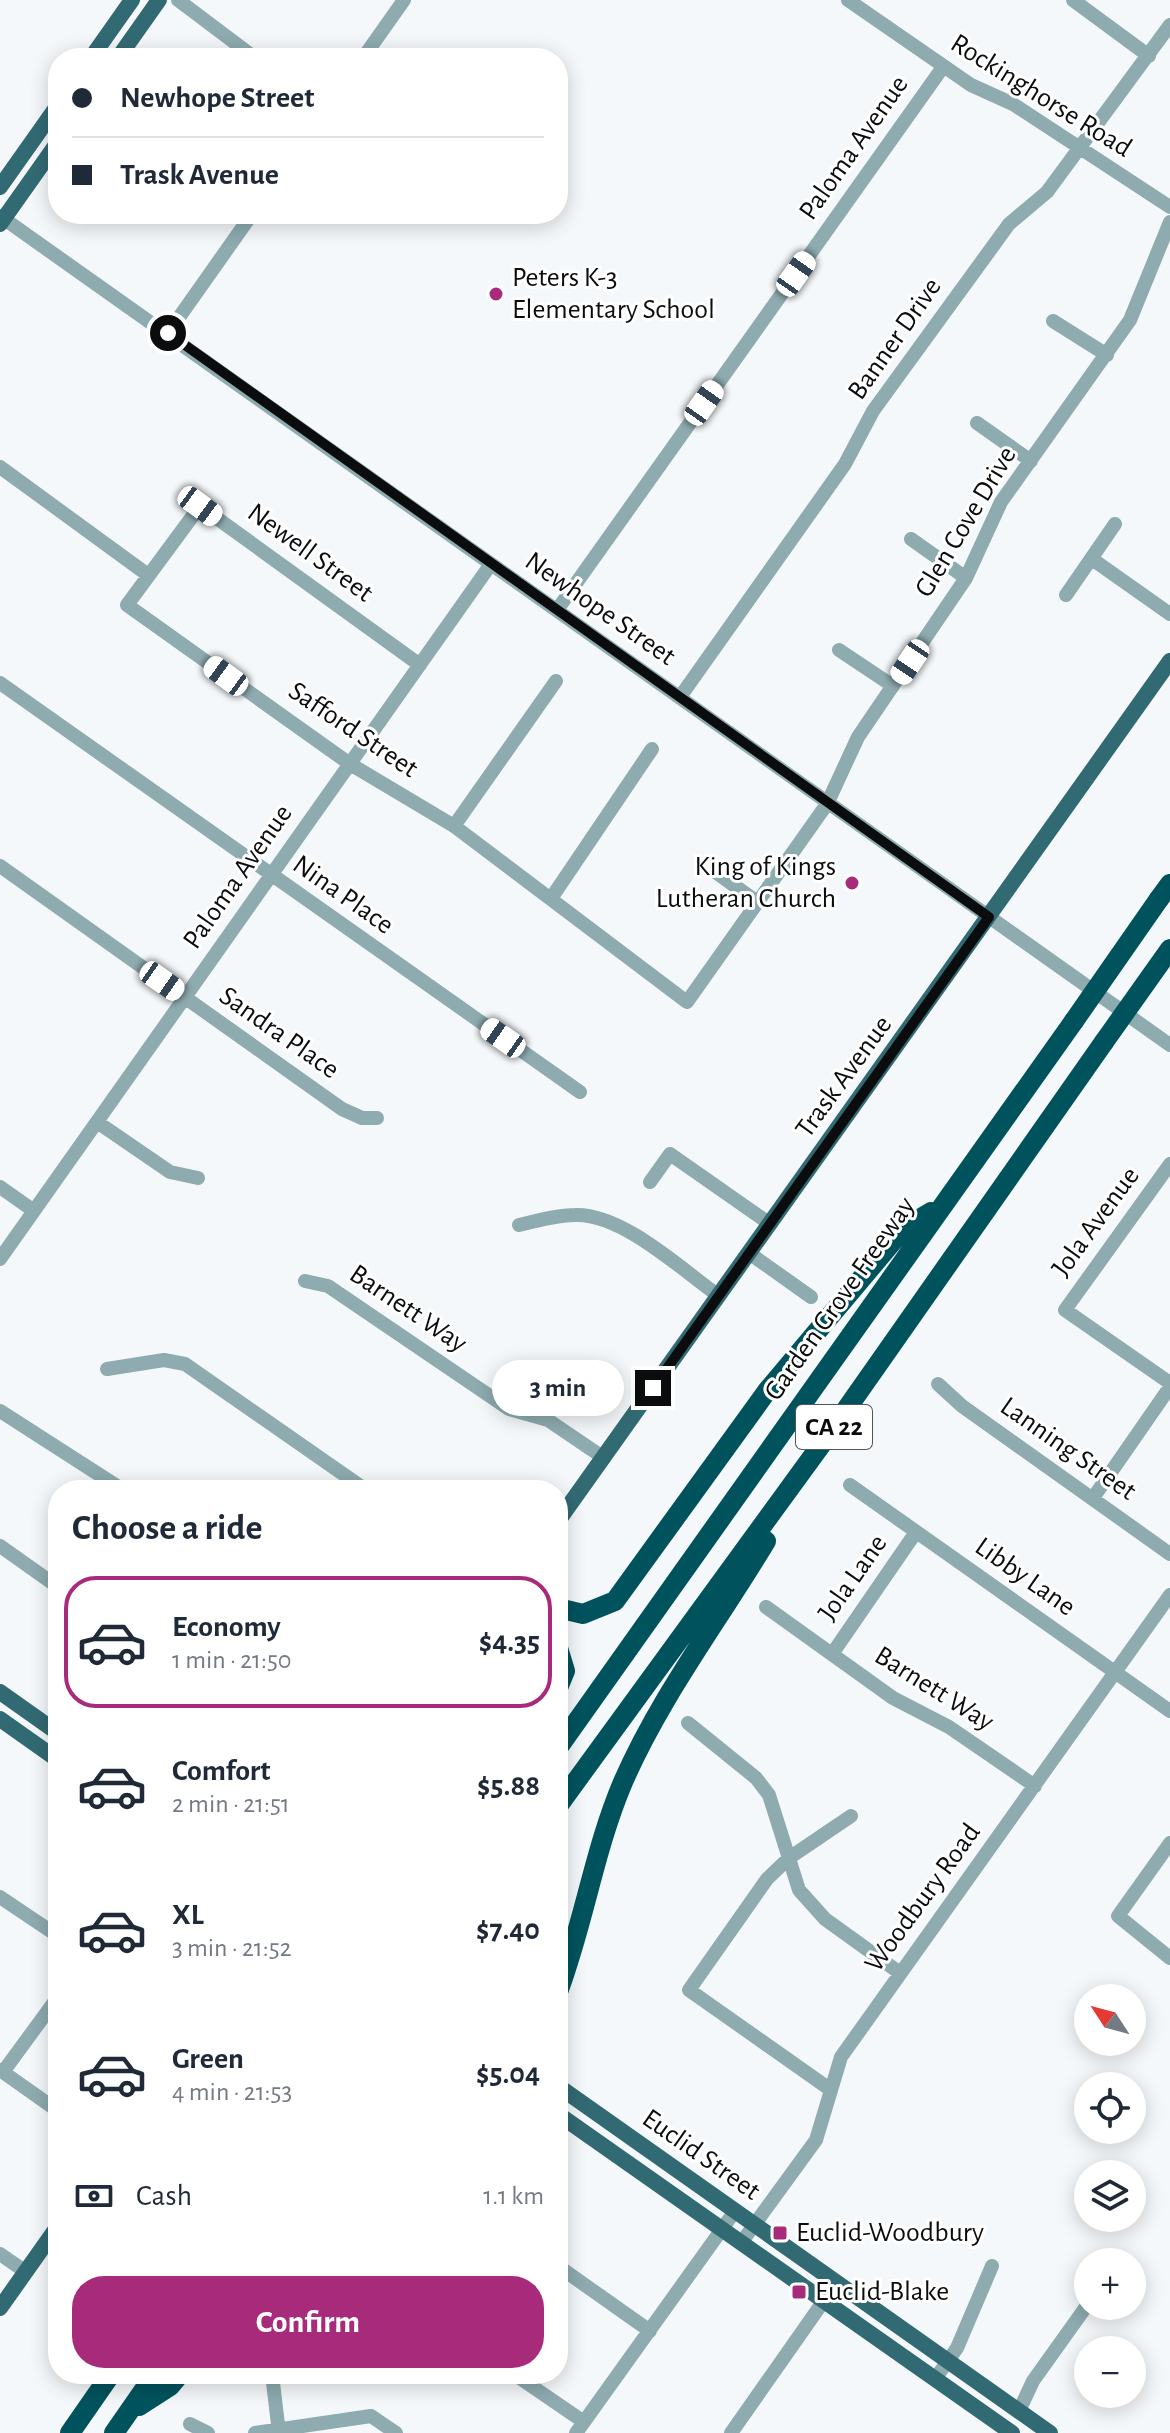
<!DOCTYPE html>
<meta charset="utf-8">
<style>
:root{--surface:#fff;--page:#f2f2f3;--text:#1f2937;--muted:#747a83;--line:#e0e1e3;--accent:#a82a7b}
body{margin:0;font-family:"Alegreya Sans",sans-serif;background:var(--page);color:var(--text);height:100vh;display:flex;flex-direction:column;font-size:30px;white-space:nowrap}
*{box-sizing:border-box;margin:0}
p{font-size:26px;color:var(--muted)}
.icon{flex:none;width:44px;height:44px;fill:none;stroke:currentColor;stroke-width:2;stroke-linecap:round;stroke-linejoin:round}
.map{position:relative;flex:1;overflow:hidden}
.details{position:absolute;left:48px;top:1480px;width:520px;height:904px;display:flex;flex-direction:column;background:var(--surface);border-radius:32px;box-shadow:0 4px 20px #0003}
.details>*{flex:none}
.guide{position:absolute;left:48px;top:48px;width:520px;height:176px;border-radius:32px;box-shadow:0 4px 20px #0003;display:grid;align-content:center;height:176px;padding:0 24px;background:var(--surface)}
.needle{width:52px;rotate:306deg}
.tools{position:absolute;left:1074px;top:1984px;display:grid;gap:16px}
.tools a{display:grid;place-items:center;width:72px;height:72px;border-radius:50%;background:var(--surface);box-shadow:0 4px 20px #0003;font-size:40px}
.end{position:absolute;width:36px;height:36px;margin:-18px;border:10px solid #0b0c0d;background:#fff;box-shadow:0 0 0 4px #fff}
.from{border-radius:50%}
.bubble{position:absolute;height:56px;border-radius:28px;background:var(--surface);box-shadow:0 4px 20px #0003;font-size:26px;font-weight:600;line-height:56px;text-align:center}
.car{position:absolute;width:24px;height:48px;margin:-24px -12px;border-radius:10px;box-shadow:0 0 6px 2px #0007;background:linear-gradient(#fff 24%,#345 0 40%,#fff 0 76%,#345 0 86%,#fff 0)}
.guide b{display:flex;align-items:center;gap:28px;height:76px;font-size:30px}
.guide b+b{border-top:2px solid var(--line)}
.guide i{width:20px;height:20px;background:var(--text)}
ul{padding:0;list-style:none}
li{display:flex;align-items:center;gap:24px;height:132px;margin:0 16px 12px;padding:0 8px;border:4px solid transparent;border-radius:32px}
li div{flex:1}
li b{display:block;font-size:30px}
li em{font-style:normal;font-weight:600}
li.active{border-color:var(--accent)}
li>.icon{width:72px;height:72px;stroke-width:1.5}
h2{padding:0 24px;font-size:36px;line-height:96px}
.pay{display:flex;align-items:center;gap:20px;height:88px;padding:0 24px;font-size:30px}
.pay p{margin-inline-start:auto}
.primary-button{display:flex;gap:16px;margin-top:auto;padding:16px 24px}
.primary-button a{flex:1;height:92px;border-radius:32px;background:var(--accent);color:#fff;font-size:32px;font-weight:600;line-height:92px;text-align:center}
.map>svg:first-child{display:block}
.lines{fill:none;stroke-linecap:round;stroke-linejoin:round}
.minor{stroke:#8eabaf;stroke-width:14}
.major{stroke:#326a73;stroke-width:16}
.highway{stroke:#00535d;stroke-width:20}
.highway-bridge{stroke:#00535d;stroke-width:20}
.route{stroke:#0b0c0d;stroke-width:10}
.poi-dot{fill:#a82a7b;stroke:#fff;stroke-width:3}
.labels{text-anchor:middle;dominant-baseline:central;stroke-width:6;stroke-linejoin:round;paint-order:stroke}
.shield{fill:#fff;stroke:#545556;stroke-width:2}
.shield-label{font-size:26px;font-weight:bold;fill:#0b0c0d}
.street-label{font-size:28px;fill:#0b0c0d;stroke:#fff}
.poi-label{font-size:28px;fill:#0b0c0d;stroke:#fff;text-anchor:start}
</style>
<div class="map">
<svg width="1170" height="2433" viewBox="0 0 1170 2433">
<rect width="100%" height="100%" fill="#f5f8fa"/>
<g class="lines">
<path class="minor" d="M178,0L255,58
M848,0L971,85L1013,104L1170,207
M1073,0L1149,56
M363,58L404,0
M0,216L1170,1045
M1053,321L1107,355
M168,333L252,214
M977,423L1031,461
M0,467L148,575
M911,539L966,578
M1092,559L1170,614
M1066,595L1115,524
M557,610L943,67
M839,650L893,686
M420,665L200,506L127,605L350,764L454,826L687,1002L827,804L858,737L966,578L1001,502L1130,320L1170,222
M0,683L580,1092
M680,697L845,464L873,411L1009,224L1047,192L1170,25
M454,826L556,681
M0,866L342,1109L362,1118H377
M717,873L757,902
M552,897L652,749
M97,1122L170,1172L198,1178
M1170,1164L1065,1310L1170,1383
M650,1182L670,1154L770,1224
M0,1187L34,1211
M519,1225C537,1221 556,1215 575,1215C622,1213 682,1270 719,1296
M749,1253L811,1297
M0,1259L491,564
M305,1281L328,1286L509,1409L548,1420L604,1458
M107,1369L164,1360L185,1364L366,1490
M938,1384L962,1406L1170,1554
M0,1411L123,1490
M850,1485L1170,1711
M1093,1498L1170,1387
M0,1546L58,1587
M766,1607L893,1698L949,1727L1035,1786
M832,1654L916,1532
M688,1723L756,1778L769,1795L799,1890L825,1919L900,1973
M1170,1843L1118,1916L1170,1958
M0,1897L58,1936
M0,2070L58,2111
M3,2072L58,1997
M831,2090L689,1990L767,1879L789,1858L851,1816
M741,2243L816,2140L841,2057L1170,1595
M0,2254L26,2272
M558,2266L650,2331
M272,2374L279,2433
M514,2374L584,2422
M935,2379L957,2348L992,2266
M1019,2411L1033,2381L1088,2304
M190,2424L208,2433
M255,2433L371,2416L396,2433
M576,2433L735,2211
M731,2433L837,2282"/>
<path class="major" d="M91,58L132,0
M118,58L159,0
M0,187L58,105
M0,224L58,142
M558,1521L1170,661
M0,1692L58,1733
M0,1719L58,1760
M558,2086L1050,2433
M558,2114L1012,2433
M0,2308L58,2226"/>
<path class="highway" d="M1159,899L1170,884
M558,1608L583,1614L615,1601L767,1391L904,1228L931,1212
M558,1648L565,1671L558,1688
M558,1748L1074,1021
M558,1806L829,1434L1104,1042
M558,1992C584,1923 594,1850 623,1782C660,1697 718,1621 766,1541
M139,2406L170,2386L180,2374
M70,2433L111,2374
M114,2433L155,2374"/>
<path class="highway-bridge" d="M1074,1021L1159,899
M1104,1042L1170,949"/>
</g>
<g class="lines">
<path class="route" d="M168,333L989,917L653,1388"/>
</g>
<g class="poi-dot">
<circle cx="496" cy="294" r="8"/>
<circle cx="852" cy="883" r="8"/>
<rect x="772" y="2225" width="16" height="16" rx="4"/>
<rect x="791" y="2284" width="16" height="16" rx="4"/>
</g>
<g class="labels">
<rect class="shield" x="796" y="1405" width="76" height="44" rx="6"/>
<g class="shield-label">
<text x="834" y="1427">CA 22</text>
</g>
<g class="street-label">
<text transform="translate(1041 96) rotate(32)">Rockinghorse Road</text>
<text transform="translate(854 148) rotate(-55)">Paloma Avenue</text>
<text transform="translate(895 339) rotate(-55)">Banner Drive</text>
<text transform="translate(966 522) rotate(-59)">Glen Cove Drive</text>
<text transform="translate(310 553) rotate(36)">Newell Street</text>
<text transform="translate(600 609) rotate(35)">Newhope Street</text>
<text transform="translate(353 730) rotate(34)">Safford Street</text>
<text transform="translate(238 877) rotate(-55)">Paloma Avenue</text>
<text transform="translate(343 895) rotate(35)">Nina Place</text>
<text transform="translate(279 1033) rotate(35)">Sandra Place</text>
<text transform="translate(844 1077) rotate(-54)">Trask Avenue</text>
<text transform="translate(1096 1222) rotate(-54)">Jola Avenue</text>
<text transform="translate(840 1299) rotate(-55)">Garden Grove Freeway</text>
<text transform="translate(408 1309) rotate(34)">Barnett Way</text>
<text transform="translate(1068 1449) rotate(35)">Lanning Street</text>
<text transform="translate(1025 1577) rotate(35)">Libby Lane</text>
<text transform="translate(853 1578) rotate(-55)">Jola Lane</text>
<text transform="translate(934 1689) rotate(32)">Barnett Way</text>
<text transform="translate(923 1898) rotate(-54)">Woodbury Road</text>
<text transform="translate(701 2155) rotate(35)">Euclid Street</text>
</g>
<g class="poi-label">
<text x="512" y="278">Peters K-3<tspan x="512" dy="32">Elementary School</tspan></text>
<text x="836" y="867" text-anchor="end">King of Kings<tspan x="836" dy="32">Lutheran Church</tspan></text>
<text x="796" y="2233">Euclid-Woodbury</text>
<text x="815" y="2292">Euclid-Blake</text>
</g>
</g>
</svg>
<div class="tools">
<a><svg class="needle" viewBox="-14 -14 28 28"><path d="M0-13l5 13h-10z" fill="#e53935"/><path d="M0 13l5-13h-10z" fill="#747a83"/></svg></a>
<a><svg class="icon" aria-label="locate" viewBox="0 0 24 24"><circle cx="12" cy="12" r="6"/><path d="M12 2v4M12 18v4M2 12h4M18 12h4"/></svg></a>
<a><svg class="icon" aria-label="layers" viewBox="0 0 24 24"><path d="M12 4l9 5-9 5-9-5zM3 14l9 5 9-5"/></svg></a>
<a>+</a>
<a>−</a>
</div>
<i class="end from" style="left:168px;top:333px"></i>
<i class="end" style="left:653px;top:1388px"></i>
<div class="bubble" style="left:492px;top:1360px;width:132px">3 min</div>
<i class="car" style="left:796px;top:274px;rotate:35deg"></i>
<i class="car" style="left:704px;top:403px;rotate:35deg"></i>
<i class="car" style="left:200px;top:506px;rotate:126deg"></i>
<i class="car" style="left:910px;top:662px;rotate:214deg"></i>
<i class="car" style="left:226px;top:676px;rotate:306deg"></i>
<i class="car" style="left:162px;top:981px;rotate:125deg"></i>
<i class="car" style="left:503px;top:1038px;rotate:305deg"></i>
<div class="guide">
<b><i class="from"></i>Newhope Street</b>
<b><i></i>Trask Avenue</b>
</div>
<section class="details">
<h2>Choose a ride</h2>
<ul>
<li class="active"><svg class="icon" aria-label="car" viewBox="0 0 24 24"><path d="M5 17H2v-5l4-1 3-4h7l3 4 3 1v5h-3M9 17h6M6 11h13"/><circle cx="7" cy="17" r="2"/><circle cx="17" cy="17" r="2"/></svg><div><b>Economy</b><p>1 min · 21:50</p></div><em>$4.35</em></li>
<li><svg class="icon" aria-label="car" viewBox="0 0 24 24"><path d="M5 17H2v-5l4-1 3-4h7l3 4 3 1v5h-3M9 17h6M6 11h13"/><circle cx="7" cy="17" r="2"/><circle cx="17" cy="17" r="2"/></svg><div><b>Comfort</b><p>2 min · 21:51</p></div><em>$5.88</em></li>
<li><svg class="icon" aria-label="car" viewBox="0 0 24 24"><path d="M5 17H2v-5l4-1 3-4h7l3 4 3 1v5h-3M9 17h6M6 11h13"/><circle cx="7" cy="17" r="2"/><circle cx="17" cy="17" r="2"/></svg><div><b>XL</b><p>3 min · 21:52</p></div><em>$7.40</em></li>
<li><svg class="icon" aria-label="car" viewBox="0 0 24 24"><path d="M5 17H2v-5l4-1 3-4h7l3 4 3 1v5h-3M9 17h6M6 11h13"/><circle cx="7" cy="17" r="2"/><circle cx="17" cy="17" r="2"/></svg><div><b>Green</b><p>4 min · 21:53</p></div><em>$5.04</em></li>
</ul>
<div class="pay"><svg class="icon" aria-label="cash" viewBox="0 0 24 24"><path d="M3 7h18v10H3z"/><circle cx="12" cy="12" r="2"/></svg>Cash<p>1.1 km</p></div>
<div class="primary-button"><a>Confirm</a></div>
</section>
</div>
